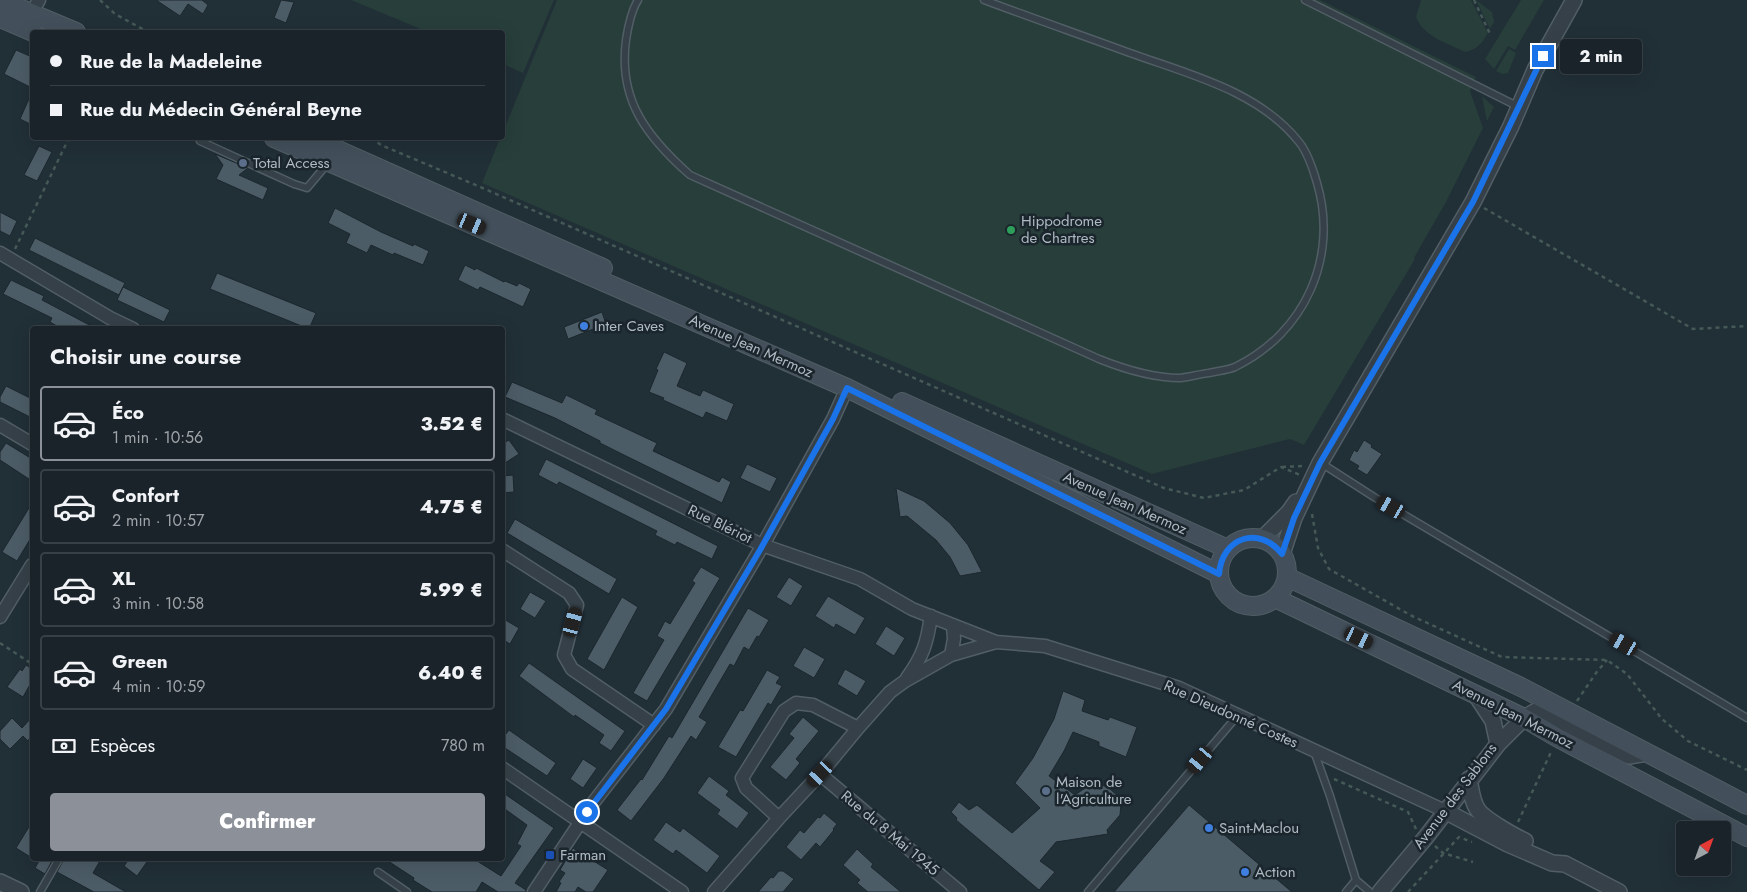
<!DOCTYPE html>
<html lang="fr">
<meta charset="utf-8">
<style>
:root{--surface:#192329;--page:#262f35;--text:#f1f3f6;--muted:#9fa4a8;--line:#374046;--accent:#8c9099}
body{margin:0;font-family:Jost,sans-serif;background:var(--page);color:var(--text);height:100vh;display:flex;flex-direction:column;font-size:19px;white-space:nowrap}
*{box-sizing:border-box;margin:0}
p{font-size:16px;color:var(--muted)}
.icon{flex:none;width:28px;height:28px;fill:none;stroke:currentColor;stroke-width:2;stroke-linecap:round;stroke-linejoin:round}
.map{position:relative;flex:1;overflow:hidden}
.side{position:absolute;left:30px;top:326px;width:475px;height:535px;display:flex;flex-direction:column;background:var(--surface);border-radius:5px;box-shadow:0 5px 20px #0002,0 0 0 1px var(--line)}
.side>*{flex:none}
.top-card{position:absolute;left:30px;top:30px;width:475px;height:110px;border-radius:5px;box-shadow:0 5px 20px #0002,0 0 0 1px var(--line);display:grid;align-content:center;height:110px;padding:0 20px;background:var(--surface)}
.needle{width:32px;rotate:41deg}
.tools{position:absolute;left:1676px;top:821px;display:grid;gap:10px}
.tools a{display:grid;place-items:center;width:55px;height:55px;border-radius:5px;background:var(--surface);box-shadow:0 5px 20px #0002,0 0 0 1px var(--line);font-size:25px}
.end{position:absolute;width:22px;height:22px;margin:-11px;border:6px solid #1a73e8;background:#fff;box-shadow:0 0 0 2px #fff}
.from{border-radius:50%}
.bubble{position:absolute;height:35px;border-radius:5px;background:var(--surface);box-shadow:0 5px 20px #0002,0 0 0 1px var(--line);font-size:16px;font-weight:800;line-height:35px;text-align:center}
.car{position:absolute;width:15px;height:30px;margin:-15px -8px;border-radius:6px;box-shadow:0 0 4px 1px #0007;background:linear-gradient(#222 24%,#8ab4d8 0 40%,#222 0 76%,#8ab4d8 0 86%,#222 0)}
.top-card b{display:flex;align-items:center;gap:18px;height:48px;font-size:19px}
.top-card b+b{border-top:1px solid var(--line)}
.top-card i{width:12px;height:12px;background:var(--text)}
ul{padding:0;list-style:none}
li{display:flex;align-items:center;gap:15px;height:75px;margin:0 10px 8px;padding:0 10px;border:2px solid var(--line);border-radius:5px}
li div{flex:1}
li b{display:block;font-size:19px}
li em{font-style:normal;font-weight:800}
li.on{border-color:var(--accent)}
li>.icon{width:45px;height:45px;stroke-width:1.5}
h2{padding:0 20px;font-size:22px;line-height:60px}
.pay{display:flex;align-items:center;gap:12px;height:55px;padding:0 20px;font-size:19px}
.pay p{margin-inline-start:auto}
.action{display:flex;gap:10px;margin-top:auto;padding:10px 20px}
.action a{flex:1;height:58px;border-radius:5px;background:var(--accent);color:#fff;font-size:20px;font-weight:800;line-height:58px;text-align:center}
.map>svg:first-child{display:block}
.green{fill:#273e3a}
.building{fill:#4c5c66;stroke:#1c272e}
.lines{fill:none;stroke-linecap:round;stroke-linejoin:round}
.service-casing{stroke:#525e65;stroke-width:9}
.minor-casing{stroke:#525e65;stroke-width:15}
.tertiary-casing{stroke:#525e65;stroke-width:18}
.secondary-casing{stroke:#525e65;stroke-width:20}
.path{stroke:#455957;stroke-width:2.5;stroke-dasharray:4 4;stroke-linecap:butt}
.service{stroke:#354048;stroke-width:6}
.minor{stroke:#354048;stroke-width:12}
.tertiary{stroke:#354048;stroke-width:15}
.secondary{stroke:#43505b;stroke-width:18}
.route{stroke:#1a73e8;stroke-width:6}
.service-dot{fill:#5c6f8a;stroke:#1a252c;stroke-width:2}
.leisure-dot{fill:#2e9e5b;stroke:#1a252c;stroke-width:2}
.shop-dot{fill:#3f7fe0;stroke:#1a252c;stroke-width:2}
.transit-dot{fill:#1a4fb4;stroke:#1a252c;stroke-width:2}
.labels{text-anchor:middle;dominant-baseline:central;stroke-width:5;stroke-linejoin:round;paint-order:stroke}
.poi-label{font-size:15px;fill:#afbbc4;stroke:#1a252c;text-anchor:start}
.street-label{font-size:15px;fill:#afbbc4;stroke:#1a252c}
</style>
<div class="map">
<svg width="1747" height="892" viewBox="0 0 1747 892">
<rect width="100%" height="100%" fill="#212f37"/>
<path class="green" d="M351,0H554L523,73L503,64L502,32H428Z
M557,0H1320L1476,77L1470,91L1483,128L1446,202L1414,258L1415,259L1304,445L1290,439L1152,474L482,183L500,138H502L503,132Z
M1421,0H1471L1488,33C1482,43 1477,50 1465,52C1447,43 1424,37 1416,17Z
M1476,0L1492,12L1494,22L1490,29Z
M1521,0H1544L1515,50L1508,46L1494,69L1485,59Z
M1509,49L1516,53L1508,73L1502,74L1496,71Z
M1482,96L1494,107L1487,121Z"/>
<path class="building" d="M156,0H202L208,5L203,14L188,4L180,16Z
M281,0L294,2L286,23L274,18Z
M16,50L32,57V88L4,74Z
M32,92V125L20,119Z
M39,146L52,152L37,181L24,175Z
M215,154L248,168L239,175L268,188L263,200L216,179L223,165Z
M335,208L381,232L413,246L414,244L429,251L423,265L394,253L393,255L371,245L367,253L346,243L350,234L328,223Z
M0,212L17,221L10,236L0,231Z
M35,238L125,283L119,295L29,250Z
M465,265L475,270L476,268L504,282L505,281L517,286L519,283L531,289L523,307L480,287L478,290L458,280Z
M217,273L316,313L309,329L210,289Z
M11,280L44,296L42,300L97,329H62L50,322L52,318L3,294Z
M123,287L170,310L164,322L117,300Z
M602,312L606,324L568,339L564,327Z
M664,352L687,363L677,386L700,396L703,390L734,404L727,421L706,412L703,418L663,400L664,398L649,392L658,370L656,369Z
M512,382L562,403L566,395L597,410L595,414L657,443L653,451L719,482L722,477L731,482L722,503L626,456L600,443V441L555,418L505,397Z
M6,386L32,399V418L0,402V397Z
M509,440L519,454L502,465V444Z
M1364,440L1372,445L1371,447L1382,454L1367,475L1357,469L1359,466L1349,460L1354,450L1357,452Z
M6,443L32,459V481L0,460V452Z
M546,459L718,546L712,559L677,542L675,545L655,535L657,531L559,482L557,485L538,475Z
M747,464L777,478L770,492L740,478Z
M513,475L514,492L502,493V476Z
M896,488L924,501L950,523L968,545L982,572L960,576L950,557L936,540L907,516L900,517Z
M32,503V536L17,561L2,552Z
M515,519L617,579L609,594L507,533Z
M701,567L720,578L647,701L633,693L664,640L657,636L665,621L670,624L695,583L692,581Z
M789,577L803,586L791,606L776,597Z
M530,592L546,601L535,618L520,609Z
M828,596L865,618L855,635L836,624L834,628L815,616Z
M622,597L638,607L604,670L587,659Z
M748,608L769,620L759,637L757,636L749,650L744,647L734,666L730,664L699,717L707,722L696,740L691,736L664,778L631,821L617,810L641,779L642,780L669,736L672,738Z
M502,618L519,628L510,644L502,639Z
M886,626L905,638L894,656L875,644Z
M804,647L825,659L814,678L793,666Z
M529,663L625,731L611,751L599,743L604,735L575,715L574,717L519,676Z
M26,665L32,669V681L23,697L7,687L20,669L22,671Z
M845,669L866,681L857,696L837,684Z
M767,670L780,677L776,683L782,686L771,705L768,703L736,757L718,747L740,710L743,711Z
M1063,691L1085,700L1082,711L1108,720L1110,717L1137,727L1126,757L1099,746V742L1073,732L1064,751L1049,776L1075,795L1088,786L1096,785H1102L1109,788L1120,798L1121,804L1120,815L1107,830L1108,834L1056,842L1040,861L1055,872L1039,890L956,820L957,818L951,812L959,802L969,810L977,805L1012,833L1040,808L1015,783L1033,758L1054,719Z
M32,717V734L28,741L23,736L10,749L0,739V731L12,718L22,728Z
M803,717L819,731L796,759L800,763L786,780L770,767L794,738L789,734Z
M509,730L556,763L547,776L502,746V739Z
M583,759L597,768L583,788L570,779Z
M709,776L729,791L726,795L749,813L737,829L717,814L720,810L697,793Z
M502,792L554,828L515,883L526,890V892H498L482,882L476,892H432L413,880L414,878L385,859H474L501,876L521,846L517,844L527,825L502,807Z
M1189,805L1248,855L1292,892H1114Z
M824,813L837,824L833,829L834,830L820,847L816,843L801,860L786,847L800,830L804,833L818,817L820,818Z
M32,822V858L16,848Z
M666,822L680,832L683,828L720,856L707,873L676,850L673,854L653,840Z
M573,848L608,870L593,892H586L578,887L575,892H556L561,883L559,882L565,873L560,870Z
M857,849L873,864L871,867L901,892H868L857,883L860,880L843,865Z
M34,859H53L45,874L35,868L39,861Z
M64,859H101L93,873L126,892H94L57,872Z
M129,859H149L137,876L124,866Z
M779,871H783L794,879L783,892H758L771,877L773,878Z"/>
<g class="lines">
<g class="service-casing">
<path id="service" d="M638,0C631,11 628,27 626,40C618,100 647,137 690,175L1099,359C1124,369 1152,378 1180,378C1189,377 1200,374 1209,373C1218,371 1228,370 1235,367C1305,333 1339,257 1317,183C1313,169 1308,153 1299,142C1259,91 1188,74 1130,53C1081,35 1032,18 984,0
M1305,0L1519,107
M199,138L200,141L294,184L307,188L328,163
M1321,463L1374,497L1747,718
M1314,751L1330,796L1356,880L1346,892
M378,872L407,892
M1356,880L1370,892
M40,892L59,859
M1088,892L1238,715"/>
</g>
<g class="minor-casing">
<path id="minor" d="M28,19L39,0
M0,253L110,318L133,329
M502,419L762,545L860,579L912,609L996,642
M0,425L32,444
M502,550L569,593L577,605L564,655L572,669L654,725
M0,617L32,565
M951,655L954,639L953,625
M907,678C923,656 927,643 931,616
M502,768L682,892
M820,774L960,892
M779,818L746,788L742,778L784,711L796,703L813,705L858,728
M534,892L593,803L666,709L760,550L833,419L847,388
M714,892L779,818L820,774L858,728L890,692L905,681L951,655L996,642L1045,646L1179,688L1445,811"/>
</g>
<g class="tertiary-casing">
<path id="tertiary" d="M1262,539L1289,512L1296,502
M1282,554L1294,518L1320,463L1473,202L1511,126L1535,70L1574,0
M1476,695L1493,721L1498,744
M1469,779C1471,789 1472,802 1478,810C1484,819 1514,836 1525,841
M1445,811L1508,844L1552,863L1565,864L1619,892
M0,882L21,892
M1380,892L1426,837L1498,744L1524,718L1538,710L1629,756L1647,753"/>
</g>
<g class="secondary-casing">
<path id="secondary" d="M0,0L76,32
M0,18L33,32
M274,138L847,388L1219,574
M311,138L603,268
M902,402L1228,549
M1219 572a34 34 0 1 1 68 0a34 34 0 1 1-68 0Z
M1287,577L1523,688L1747,805
M1275,598L1524,718L1558,738L1747,837"/>
</g>
<path class="path" d="M100,0L115,14L148,32
M1474,0L1491,36
M371,138L381,145L478,186L1164,488L1204,498L1244,490L1281,467L1300,475
M1484,208L1693,329L1747,326
M15,249L69,138
M1282,467L1303,466V464
M1312,514L1318,548L1329,569L1412,616L1502,657L1607,660L1627,674L1662,719L1688,741L1747,770
M0,643L32,664
M1577,701L1596,673L1607,660
M1334,779L1408,812L1416,829
M1518,822L1552,750
M1435,846L1443,853L1473,862
M1408,892L1459,837L1472,842"/>
<use href="#service" class="service"/>
<use href="#minor" class="minor"/>
<use href="#tertiary" class="tertiary"/>
<use href="#secondary" class="secondary"/>
</g>
<g class="lines">
<path class="route" d="M587,812L666,709L760,550L833,419L847,388L1219,574C1222,537 1259,525 1282,554L1294,518L1320,463L1473,202L1543,56"/>
</g>
<g class="service-dot">
<circle cx="243" cy="163" r="5"/>
<circle cx="1046" cy="791" r="5"/>
</g>
<circle class="leisure-dot" cx="1011" cy="230" r="5"/>
<g class="shop-dot">
<circle cx="584" cy="326" r="5"/>
<circle cx="1209" cy="828" r="5"/>
<circle cx="1245" cy="872" r="5"/>
</g>
<rect class="transit-dot" x="545" y="850" width="10" height="10" rx="2.5"/>
<g class="labels">
<g class="poi-label">
<text x="253" y="163">Total Access</text>
<text x="1021" y="221">Hippodrome<tspan x="1021" dy="17">de Chartres</tspan></text>
<text x="594" y="326">Inter Caves</text>
<text x="1056" y="782">Maison de<tspan x="1056" dy="17">l'Agriculture</tspan></text>
<text x="1219" y="828">Saint-Maclou</text>
<text x="560" y="855">Farman</text>
<text x="1255" y="872">Action</text>
</g>
<g class="street-label">
<text transform="translate(751 346) rotate(24)">Avenue Jean Mermoz</text>
<text transform="translate(1125 503) rotate(24)">Avenue Jean Mermoz</text>
<text transform="translate(720 524) rotate(26)">Rue Blériot</text>
<text transform="translate(1231 714) rotate(24)">Rue Dieudonné Costes</text>
<text transform="translate(1513 714) rotate(27)">Avenue Jean Mermoz</text>
<text transform="translate(1455 796) rotate(-53)">Avenue des Sablons</text>
<text transform="translate(890 833) rotate(40)">Rue du 8 Mai 1945</text>
</g>
</g>
</svg>
<div class="tools">
<a><svg class="needle" viewBox="-14 -14 28 28"><path d="M0-13l5 13h-10z" fill="#e53935"/><path d="M0 13l5-13h-10z" fill="#9fa4a8"/></svg></a>
</div>
<i class="end from" style="left:587px;top:812px"></i>
<i class="end" style="left:1543px;top:56px"></i>
<div class="bubble" style="left:1560px;top:39px;width:82px">2 min</div>
<i class="car" style="left:472px;top:224px;rotate:113deg"></i>
<i class="car" style="left:1391px;top:507px;rotate:300deg"></i>
<i class="car" style="left:573px;top:622px;rotate:15deg"></i>
<i class="car" style="left:1359px;top:638px;rotate:116deg"></i>
<i class="car" style="left:1624px;top:644px;rotate:300deg"></i>
<i class="car" style="left:1200px;top:760px;rotate:220deg"></i>
<i class="car" style="left:820px;top:774px;rotate:223deg"></i>
<div class="top-card">
<b><i class="from"></i>Rue de la Madeleine</b>
<b><i></i>Rue du Médecin Général Beyne</b>
</div>
<section class="side">
<h2>Choisir une course</h2>
<ul>
<li class="on"><svg class="icon" aria-label="car" viewBox="0 0 24 24"><path d="M5 17H2v-5l4-1 3-4h7l3 4 3 1v5h-3M9 17h6M6 11h13"/><circle cx="7" cy="17" r="2"/><circle cx="17" cy="17" r="2"/></svg><div><b>Éco</b><p>1 min · 10:56</p></div><em>3.52 €</em></li>
<li><svg class="icon" aria-label="car" viewBox="0 0 24 24"><path d="M5 17H2v-5l4-1 3-4h7l3 4 3 1v5h-3M9 17h6M6 11h13"/><circle cx="7" cy="17" r="2"/><circle cx="17" cy="17" r="2"/></svg><div><b>Confort</b><p>2 min · 10:57</p></div><em>4.75 €</em></li>
<li><svg class="icon" aria-label="car" viewBox="0 0 24 24"><path d="M5 17H2v-5l4-1 3-4h7l3 4 3 1v5h-3M9 17h6M6 11h13"/><circle cx="7" cy="17" r="2"/><circle cx="17" cy="17" r="2"/></svg><div><b>XL</b><p>3 min · 10:58</p></div><em>5.99 €</em></li>
<li><svg class="icon" aria-label="car" viewBox="0 0 24 24"><path d="M5 17H2v-5l4-1 3-4h7l3 4 3 1v5h-3M9 17h6M6 11h13"/><circle cx="7" cy="17" r="2"/><circle cx="17" cy="17" r="2"/></svg><div><b>Green</b><p>4 min · 10:59</p></div><em>6.40 €</em></li>
</ul>
<div class="pay"><svg class="icon" aria-label="cash" viewBox="0 0 24 24"><path d="M3 7h18v10H3z"/><circle cx="12" cy="12" r="2"/></svg>Espèces<p>780 m</p></div>
<div class="action"><a>Confirmer</a></div>
</section>
</div>
